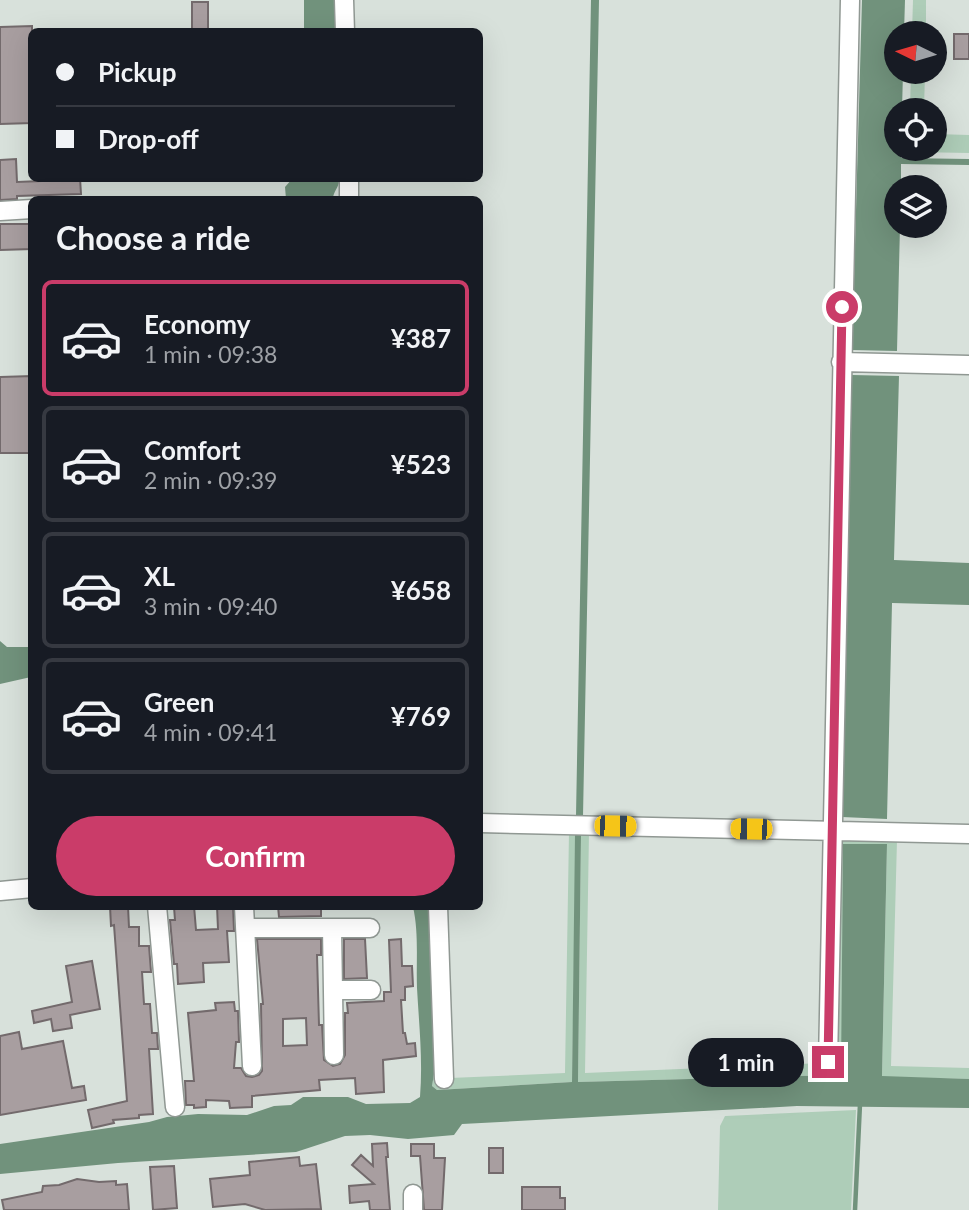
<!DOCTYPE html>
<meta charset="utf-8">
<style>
:root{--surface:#171b24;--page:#242831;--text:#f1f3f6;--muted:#9ea1a6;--line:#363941;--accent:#ca3c69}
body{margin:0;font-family:Lato,sans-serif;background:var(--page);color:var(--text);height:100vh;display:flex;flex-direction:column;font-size:26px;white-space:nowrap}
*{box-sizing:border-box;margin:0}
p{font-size:23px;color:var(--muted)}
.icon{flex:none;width:38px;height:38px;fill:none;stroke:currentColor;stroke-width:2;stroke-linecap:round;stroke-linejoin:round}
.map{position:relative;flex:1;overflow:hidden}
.panel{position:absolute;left:28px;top:196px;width:455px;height:714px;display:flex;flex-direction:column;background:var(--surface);border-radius:10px;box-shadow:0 7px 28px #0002}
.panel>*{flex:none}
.banner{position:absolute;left:28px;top:28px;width:455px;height:154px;border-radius:10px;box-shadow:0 7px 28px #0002;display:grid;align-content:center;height:154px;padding:0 28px;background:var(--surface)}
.needle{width:46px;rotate:275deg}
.buttons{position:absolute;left:884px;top:21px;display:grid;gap:14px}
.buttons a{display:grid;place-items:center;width:63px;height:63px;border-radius:50%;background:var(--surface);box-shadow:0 7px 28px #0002;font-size:35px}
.end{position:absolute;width:32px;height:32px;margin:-16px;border:9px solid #ca3c69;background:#fff;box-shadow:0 0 0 4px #fff}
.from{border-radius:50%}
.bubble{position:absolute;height:49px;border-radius:24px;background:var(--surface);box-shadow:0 7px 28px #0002;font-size:23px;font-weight:700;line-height:49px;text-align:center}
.car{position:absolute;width:21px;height:42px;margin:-21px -10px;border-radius:9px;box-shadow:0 0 5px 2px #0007;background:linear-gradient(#f5c518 24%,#345 0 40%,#f5c518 0 76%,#345 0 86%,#f5c518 0)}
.banner b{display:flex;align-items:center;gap:24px;height:66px;font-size:26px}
.banner b+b{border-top:2px solid var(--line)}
.banner i{width:18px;height:18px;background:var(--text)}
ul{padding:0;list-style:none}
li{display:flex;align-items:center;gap:21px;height:116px;margin:0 14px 10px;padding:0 14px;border:4px solid var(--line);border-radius:10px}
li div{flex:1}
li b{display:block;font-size:26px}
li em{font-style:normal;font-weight:700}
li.current{border-color:var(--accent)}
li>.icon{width:63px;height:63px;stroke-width:1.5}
h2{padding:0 28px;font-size:32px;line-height:84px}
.action{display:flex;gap:14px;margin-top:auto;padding:14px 28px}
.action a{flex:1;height:80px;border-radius:42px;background:var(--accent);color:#fff;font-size:28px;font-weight:700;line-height:80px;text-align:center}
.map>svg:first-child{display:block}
.green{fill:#aecdb8}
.water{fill:#71927c}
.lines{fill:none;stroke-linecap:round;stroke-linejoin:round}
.stream{stroke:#71927c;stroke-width:4.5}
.building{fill:#a89ea0;stroke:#736a6c;stroke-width:2;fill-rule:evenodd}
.minor-casing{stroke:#909893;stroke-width:21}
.minor{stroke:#fff;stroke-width:18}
.route{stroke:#ca3c69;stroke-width:9}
</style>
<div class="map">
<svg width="969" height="1210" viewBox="0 0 969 1210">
<rect width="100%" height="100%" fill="#d8e1db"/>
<path class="green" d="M913,0H926V33H912Z
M911,72H925L924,110H910Z
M935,134L969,135V153L915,152L913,149H934Z
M569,832H589L585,1073L823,1063L826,837L897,840L891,1066L969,1068V1079L882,1077L887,845L843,844L842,1075L578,1082L581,835L576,834L572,1082L437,1090L432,1086L435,1068L450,1078L565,1073Z
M856,1110L851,1210H718L720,1126L725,1116Z"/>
<path class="water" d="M304,0H334L336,31H304Z
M591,0H599L583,816H576Z
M862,0H905L904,33H896V72H903L902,110H896V149H902L901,158L969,159V165L901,164V187H896V226H900L897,351L852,350Z
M292,179H339C340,187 333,191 333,199H286L285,187Z
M852,375L899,376L894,560L969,563V605L892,603L887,819L842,817Z
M0,641L7,647H28L31,645V677L0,684Z
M575,834L581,835L578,1082L841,1075L843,844H887L882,1076L969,1079V1108L797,1106L462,1124L454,1135L408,1139L370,1135L345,1136L296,1152L118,1163L0,1174V1144L149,1122L167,1117L198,1114L247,1115L274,1106L291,1105L303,1097H348L366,1104L410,1103L420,1097C423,1060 419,1025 417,988C416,961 419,933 413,907H432L435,1068L432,1086L437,1090L572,1082Z"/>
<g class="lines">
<path class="stream" d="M855,1210L860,1104"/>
</g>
<path class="building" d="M192,2H208V32H192Z
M32,26V123L0,124V27Z
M954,34H969V59H954Z
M16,159L17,182L41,181V178H80L81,194L17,196V199L0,200V160Z
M0,224H32V249L0,250Z
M32,376V453H0V377Z
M110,906H128L129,927H139V946H149L151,972H142L144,1004H150L152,1033H157L158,1049H149L153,1114L139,1115V1118L113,1120L114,1123L92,1128L88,1110L127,1101L114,925L111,926Z
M194,906L196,930L218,929L217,906H233L234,931H227L229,962L203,963L204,982L178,984L177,964H174L170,920H175L174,907Z
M278,906H321V916L279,917Z
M257,939H321V955H317L319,1025H322L324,1060L333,1066L340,1064L345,1055V1013H348L347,1003L384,1001V992H391L389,940L401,939L402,966H412L413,986L405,987V1000H401L403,1033H405L407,1044L415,1043L416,1056L383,1060L384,1092L356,1094L355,1078L319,1080L320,1090L252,1096V1107L230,1108L229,1101L206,1100V1107L194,1108V1105H186L185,1081H194L188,1013L216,1010L215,1003L234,1002L235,1011H238L239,1042H236L234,1068H241L246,1076L252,1077L259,1075L262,1071L261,1004H263ZM306,1018L307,1045L283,1046V1019Z
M344,939H365L367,978L344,979Z
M92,961L100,1009L70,1015L72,1028L53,1031L51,1019L34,1023L32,1011L72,1002L66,966Z
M19,1032L22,1049L63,1041L72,1088L84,1086L86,1100L0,1115V1036Z
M387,1143L388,1157H386L390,1210H370L369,1201L350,1203L349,1186L374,1184L352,1165L361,1155L373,1166L372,1144Z
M411,1144H434V1158H445L442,1210H424L420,1156H411Z
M489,1148H503V1173H489Z
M299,1157L300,1166L316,1164L321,1209L265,1210L245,1204L213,1207L210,1179L250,1175L249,1162Z
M174,1166L177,1208L153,1210L150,1167Z
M77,1179L99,1182L116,1181V1185L127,1184L129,1210H4L2,1200L42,1192L43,1186L59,1185Z
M522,1187H560V1198H565V1210H522Z"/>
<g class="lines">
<g class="minor-casing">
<path id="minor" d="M344,0L345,32
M349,178V200
M0,211L32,209
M841,362L969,365
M480,823L969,834
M0,891L32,888
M157,906L175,1107
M244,906L252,1066
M438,906L444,1079
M246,928H370
M332,928L334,1055
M333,990H371
M828,1062L850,0
M413,1210V1194"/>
</g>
<use href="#minor" class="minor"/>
</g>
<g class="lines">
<path class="route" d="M828,1062L842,307"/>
</g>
</svg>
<div class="buttons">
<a><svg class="needle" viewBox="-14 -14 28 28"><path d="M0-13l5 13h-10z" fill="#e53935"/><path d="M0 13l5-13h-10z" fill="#9ea1a6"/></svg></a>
<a><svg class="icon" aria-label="locate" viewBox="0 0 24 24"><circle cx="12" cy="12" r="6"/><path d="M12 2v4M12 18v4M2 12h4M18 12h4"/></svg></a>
<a><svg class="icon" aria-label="layers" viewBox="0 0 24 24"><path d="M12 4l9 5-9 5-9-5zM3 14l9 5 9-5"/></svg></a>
</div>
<i class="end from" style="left:842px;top:307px"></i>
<i class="end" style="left:828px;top:1062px"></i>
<div class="bubble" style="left:688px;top:1038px;width:116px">1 min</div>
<i class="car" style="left:615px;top:826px;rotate:91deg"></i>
<i class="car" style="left:751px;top:829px;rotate:271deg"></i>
<div class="banner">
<b><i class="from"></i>Pickup</b>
<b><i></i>Drop-off</b>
</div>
<section class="panel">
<h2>Choose a ride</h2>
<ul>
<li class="current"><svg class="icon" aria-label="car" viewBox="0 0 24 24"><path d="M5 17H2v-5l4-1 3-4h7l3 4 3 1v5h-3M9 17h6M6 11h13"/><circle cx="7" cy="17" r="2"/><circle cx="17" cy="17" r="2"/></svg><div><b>Economy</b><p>1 min · 09:38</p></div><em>¥387</em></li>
<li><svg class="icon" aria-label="car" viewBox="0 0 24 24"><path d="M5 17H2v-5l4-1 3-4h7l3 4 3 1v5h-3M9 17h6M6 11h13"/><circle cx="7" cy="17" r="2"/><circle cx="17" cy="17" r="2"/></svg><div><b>Comfort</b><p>2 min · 09:39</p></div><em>¥523</em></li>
<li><svg class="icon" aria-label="car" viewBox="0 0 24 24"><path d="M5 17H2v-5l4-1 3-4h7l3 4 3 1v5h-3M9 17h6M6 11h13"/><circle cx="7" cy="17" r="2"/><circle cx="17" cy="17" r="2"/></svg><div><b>XL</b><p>3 min · 09:40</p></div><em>¥658</em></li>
<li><svg class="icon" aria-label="car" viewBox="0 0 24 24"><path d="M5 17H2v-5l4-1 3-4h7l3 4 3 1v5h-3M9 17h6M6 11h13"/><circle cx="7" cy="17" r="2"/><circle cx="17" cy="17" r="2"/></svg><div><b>Green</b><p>4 min · 09:41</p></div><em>¥769</em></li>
</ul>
<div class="action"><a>Confirm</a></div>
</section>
</div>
